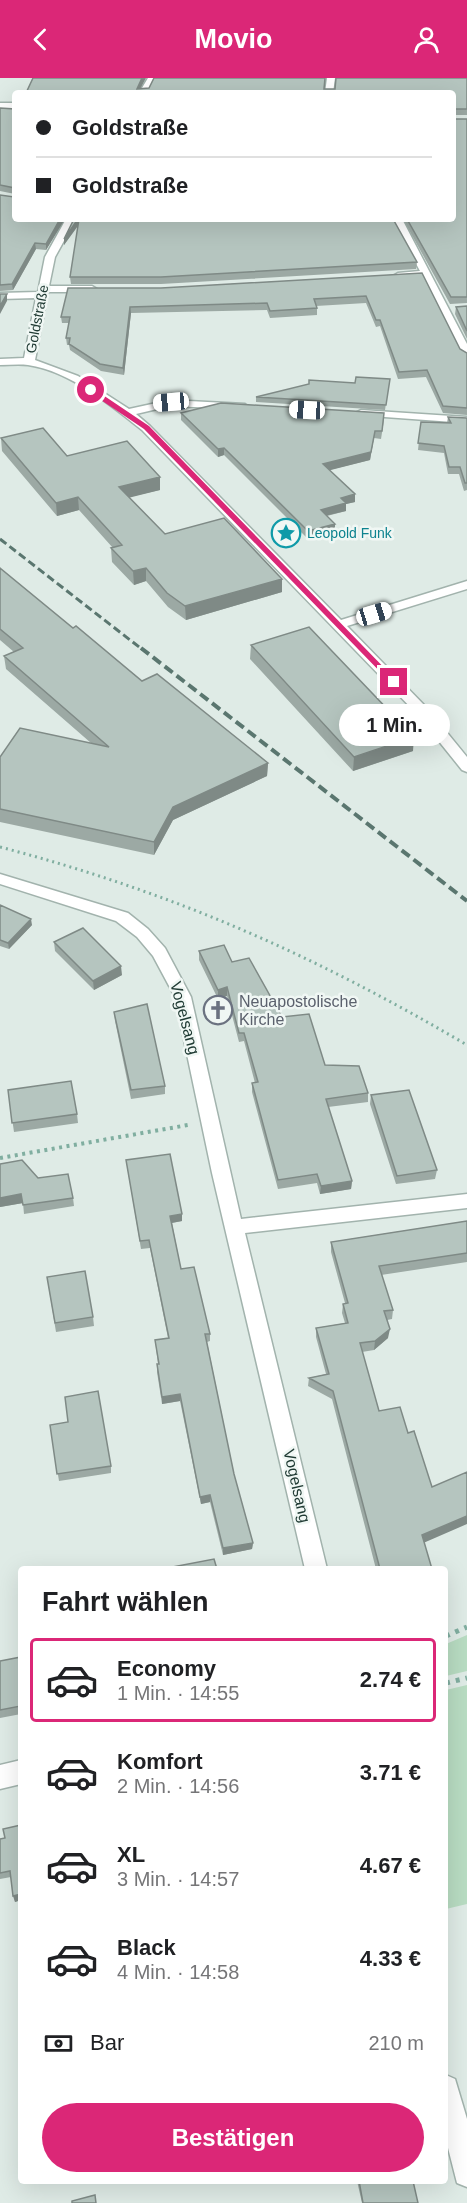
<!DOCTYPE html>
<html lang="de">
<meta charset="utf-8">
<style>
:root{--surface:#fff;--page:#f6f6f6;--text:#202124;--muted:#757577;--line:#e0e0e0;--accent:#db2777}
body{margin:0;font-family:Arial,sans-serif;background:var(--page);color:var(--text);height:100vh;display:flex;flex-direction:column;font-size:22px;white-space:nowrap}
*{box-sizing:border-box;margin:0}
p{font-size:20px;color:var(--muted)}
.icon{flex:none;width:33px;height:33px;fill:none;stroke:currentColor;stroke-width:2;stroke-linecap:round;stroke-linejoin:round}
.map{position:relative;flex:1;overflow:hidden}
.panel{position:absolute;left:18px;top:1488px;width:430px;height:618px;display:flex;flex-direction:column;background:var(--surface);border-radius:6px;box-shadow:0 6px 24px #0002}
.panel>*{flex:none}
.top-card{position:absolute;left:12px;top:12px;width:444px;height:132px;border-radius:6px;box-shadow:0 6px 24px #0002;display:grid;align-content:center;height:132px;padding:0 24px;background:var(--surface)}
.end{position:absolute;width:27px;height:27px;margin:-14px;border:8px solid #db2777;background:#fff;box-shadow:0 0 0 3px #fff}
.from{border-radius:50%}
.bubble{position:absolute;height:42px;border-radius:21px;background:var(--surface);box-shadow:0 6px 24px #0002;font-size:20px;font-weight:800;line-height:42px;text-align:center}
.car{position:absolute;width:18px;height:36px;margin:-18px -9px;border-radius:8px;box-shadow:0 0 4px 2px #0007;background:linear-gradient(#fff 24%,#345 0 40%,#fff 0 76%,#345 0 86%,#fff 0)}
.top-card b{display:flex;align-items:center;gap:21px;height:57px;font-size:22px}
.top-card b+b{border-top:2px solid var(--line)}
.top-card i{width:15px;height:15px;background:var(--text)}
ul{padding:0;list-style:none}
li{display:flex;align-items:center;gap:18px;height:84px;margin:0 12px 9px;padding:0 12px;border:3px solid transparent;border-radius:6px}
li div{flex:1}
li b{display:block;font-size:22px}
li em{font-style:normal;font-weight:800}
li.current{border-color:var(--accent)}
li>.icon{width:54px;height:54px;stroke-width:1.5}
h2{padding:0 24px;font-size:27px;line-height:72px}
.pay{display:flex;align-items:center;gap:15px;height:66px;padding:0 24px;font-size:22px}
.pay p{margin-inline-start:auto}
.action{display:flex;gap:12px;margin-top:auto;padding:12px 24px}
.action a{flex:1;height:69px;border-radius:36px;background:var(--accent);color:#fff;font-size:24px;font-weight:800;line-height:69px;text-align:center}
header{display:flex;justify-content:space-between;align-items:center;height:78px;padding:0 24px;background:var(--accent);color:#fff;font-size:27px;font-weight:800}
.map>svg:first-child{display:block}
.green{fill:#b8dcc2}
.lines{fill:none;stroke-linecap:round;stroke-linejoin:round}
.minor-casing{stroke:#a2b3ad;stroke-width:3}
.path-far2{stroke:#80aea0;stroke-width:3;stroke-dasharray:2 4;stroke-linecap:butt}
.path-far1{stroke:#80aea0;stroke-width:4;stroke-dasharray:3 4.5;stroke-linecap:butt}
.path{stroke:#80aea0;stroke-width:5;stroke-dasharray:4 6;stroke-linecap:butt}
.minor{fill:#fff;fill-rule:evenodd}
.rail-far1{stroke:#5a766f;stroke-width:3;stroke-dasharray:8 4;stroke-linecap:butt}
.rail{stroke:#5a766f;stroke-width:4;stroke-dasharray:10 5;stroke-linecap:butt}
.wall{fill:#9ca9a4}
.shaded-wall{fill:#7f8a86}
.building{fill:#b5c5bf;stroke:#7f8a86;stroke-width:1.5}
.route{fill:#db2777}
.labels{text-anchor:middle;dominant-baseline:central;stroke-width:5;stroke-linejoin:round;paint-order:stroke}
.far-street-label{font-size:14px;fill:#203b34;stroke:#f0f7f4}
.far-culture-label{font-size:14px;fill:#0d838f;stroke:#f0f7f4;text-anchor:start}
.worship-label{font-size:16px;fill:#5b616d;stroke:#f0f7f4;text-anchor:start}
.street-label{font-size:16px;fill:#203b34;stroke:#f0f7f4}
</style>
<header><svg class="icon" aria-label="back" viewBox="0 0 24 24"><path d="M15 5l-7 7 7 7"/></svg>Movio<svg class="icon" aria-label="person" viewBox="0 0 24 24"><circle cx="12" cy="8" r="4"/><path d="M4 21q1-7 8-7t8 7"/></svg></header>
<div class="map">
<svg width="467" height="2125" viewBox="0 0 467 2125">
<rect width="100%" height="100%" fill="#dfebe6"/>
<path class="green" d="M467,1557V1593L446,1598V1566Z
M467,1607V1826L446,1831V1612Z"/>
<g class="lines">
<g class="minor-casing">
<path id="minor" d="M148,0H156L147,15H139Z
M327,0H335L333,15H325Z
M0,25H15V31H0Z
M66,141H76L55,179L49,208H92L97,211L92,214H48L35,282L78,298L129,331L170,322L245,326L247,328L241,331L170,328L136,336L150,348L341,542L467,503V511L347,548L427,630L467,679V694L462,692L417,636L142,352C110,327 70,293 28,287C19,286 9,287 0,287V281L24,280L36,220L0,221V215L38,214L45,179Z
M392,141H402L467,266V280L461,277L423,199L398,201L393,198L398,195L420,193Z
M361,332L467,339V345L357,337L355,335Z
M0,796L128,835L148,851L165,870L191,919L241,1141L467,1116V1130L245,1155L327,1491H305L212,1095L175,919L153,878L137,859L116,843L0,806Z
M21,1682V1706L0,1711V1687Z
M446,1997L455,2001L467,2041V2109L457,2105L446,2062Z"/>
</g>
<path class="path-far2" d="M0,769C172,814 314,877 467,967"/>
<path class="path-far1" d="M0,1080L188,1047"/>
<path class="path" d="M446,1558L467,1549
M446,1605L467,1600"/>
<use href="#minor" class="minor"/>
<path class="rail-far1" d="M0,461L143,572"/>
<path class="rail" d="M141,570L467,823"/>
</g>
<path class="wall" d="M325,0L324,11H335L467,0V37H453V15H26L140,11Z
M0,30L15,31V141H65L46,172L36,171L13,212L0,213V117L14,119L15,116L0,113Z
M467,41V225L450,226L403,141H453Z
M74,141L417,184L416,191L161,206H71L70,199L78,148L64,167V161Z
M422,195L460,271L467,275V337L443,335L426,299L398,301L380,248L376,249L366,225L316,228L317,230V237L270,240L267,232L131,235L124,297L101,293L70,272L69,267H67L66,260L69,245H62L61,239L161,210Z
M467,228V261L455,236L456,229Z
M355,305L389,306L385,332L256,324V319Z
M181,335L384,342L381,361L374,360L370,382L329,392L355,424L346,426V433L327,438L335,454L308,461L224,377L218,379L181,342Z
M448,339L467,340V412L464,413L459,396H448L444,375L418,372L421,344L447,345Z
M1,360L67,378L160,399V412L129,419L165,456L282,501V514L186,542L168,529L146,503L134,507L112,484L111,470H113L79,432L57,438L2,373Z
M0,490L73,550L142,603L268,685L267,698L173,742L154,777L0,744V679L91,665L6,591L4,578L14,574L0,562Z
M251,567L413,673L353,693L250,581Z
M0,827L32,847L9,871L0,868Z
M54,864L122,897L94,912L55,873Z
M199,873L232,884L325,987L368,1015V1024L328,1029L352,1103L351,1111L320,1116L317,1105L278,1111L252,1014V1005H255L244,963L239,964L227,918L218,921L199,882Z
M114,934L165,1008V1016L131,1021L115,943Z
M8,1012L77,1036L78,1045L14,1054Z
M371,1017L437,1092L435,1101L396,1106L370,1026Z
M126,1082L182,1143L172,1145L181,1191L210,1256V1263L207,1264L234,1396L253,1465L252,1471L223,1477L210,1424L201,1426L180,1323L162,1326L157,1294V1286H158L155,1262L168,1260L150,1170L141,1171Z
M0,1086L38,1100L73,1120L74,1128L24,1136L23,1125L0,1129Z
M467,1143V1184L381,1197L393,1232L392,1241L387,1242L388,1260L374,1272L362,1274L379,1333L424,1464L432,1491H376L332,1321L308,1308L309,1300L326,1296L316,1259V1250L345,1245L342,1235L343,1226L345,1225L331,1174V1164Z
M47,1199L93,1239L94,1248L56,1254Z
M50,1347L111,1388V1395L59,1403Z
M21,1579V1636L0,1640V1583Z
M21,1747V1822L15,1824L11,1799L0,1801V1761L5,1760Z
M357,2103H413L418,2125H362Z"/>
<path class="shaded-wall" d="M142,0H146L138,15L137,11Z
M60,141H65L46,172V166Z
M78,141H79V146L64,167V161Z
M35,165L36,171L13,212L12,206Z
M7,216V223L0,236V228Z
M130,229L131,235L124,297L123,290Z
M375,353L370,382L323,394V386Z
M224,370V377L218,379V371Z
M160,399V412L120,422L119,409Z
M355,416V424L346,426V433L320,439L321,432L341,420Z
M78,419L79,432L57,438L56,425Z
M335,446V454L308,461V453Z
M146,490V503L134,507L133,493Z
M282,501V514L186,542L185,528Z
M414,659L413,673L353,693L354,679Z
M268,685L267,698L173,742L154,777V764L173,729Z
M31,841L32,847L9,871L8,865Z
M121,888L122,897L94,912L93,903Z
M227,909V918L218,921V912Z
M352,1103L351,1111L320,1116L321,1108Z
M21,1116L23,1125L0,1129V1120Z
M182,1136V1143L171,1145L170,1138Z
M390,1251L388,1260L374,1272L375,1263Z
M180,1316V1323L162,1326V1319Z
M210,1417V1424L201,1426L200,1419Z
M467,1438V1446L421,1466L422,1457Z
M253,1465L252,1471L223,1477V1470Z
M21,1816V1822L15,1824L13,1818Z"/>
<path class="building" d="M33,0H142L137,11L149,10L154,0H325L324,11H335L336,0H467V31H453V15H26Z
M0,30L15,31V110L0,107Z
M453,41H467V219H451L407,141H453Z
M15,116V141H60L46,166L35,165L12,206L0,207V117L14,119Z
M74,141H78L64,161Z
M79,141H393L417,184L161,199H70Z
M422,195L460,271L467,275V330L443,328L427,292L399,294L380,242H376L366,218L314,221L317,230L270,233L267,225L130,229L123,290L100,286L69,266L70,260H66L70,239H61L68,210H161Z
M0,216H7L0,228Z
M467,228V253L456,229Z
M356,299L390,301L386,327L256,319L309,306V302L355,305Z
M221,325L384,335L382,353H375L371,374L323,386L355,416L341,420L346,425L321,432L335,446L308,453L224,370L218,371L181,335Z
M448,339L467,340V405H465L460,389H449L444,368L418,365L421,344L451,345Z
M43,350L67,378L127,363L160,399L119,409L165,456L224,440L282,501L185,528L167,515L146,490L133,493L111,470L122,467L78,419L56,425L1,360Z
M0,490L73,550L76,548L142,603L157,596L268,685L173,729L154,764L0,731V679L20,650L109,669L4,578L23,570L0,551Z
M309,549L414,659L354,679L251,567Z
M0,827L31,841L8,865L0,862Z
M83,850L121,888L93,903L54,864Z
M224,867L232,884L249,880L282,939L309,936L325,987L359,988L368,1015L326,1021L352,1103L321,1108L317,1096L278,1102L252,1005L258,1004L244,955H239L227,909L218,912L199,873Z
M147,926L165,1008L131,1012L114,934Z
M71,1003L77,1036L12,1045L8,1012Z
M409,1012L437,1092L397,1098L371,1017Z
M170,1076L182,1136L170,1138L181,1191L194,1189L210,1256H205L234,1396L253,1465L223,1470L210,1417L200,1419L180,1316L162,1319L157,1286H159L155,1262L169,1260L149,1162L140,1163L126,1082Z
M22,1082L38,1100L68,1096L73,1120L23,1127L21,1116L0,1120V1086Z
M467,1143V1175L379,1188L393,1232L384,1233L390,1251L375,1263L360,1265L379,1333L400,1329L408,1355L414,1353L432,1409L467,1394V1438L422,1457L432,1491H380L333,1313L309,1300L329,1296L316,1250L348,1245L343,1226L348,1225L331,1164Z
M85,1193L93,1239L55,1245L47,1199Z
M98,1313L111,1388L57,1396L50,1347L68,1344L65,1319Z
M214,1481L217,1491H162Z
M21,1579V1628L0,1632V1583Z
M21,1747V1816L13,1818L10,1793L0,1795V1761L5,1760L3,1751Z
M359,2103H413L418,2125H363Z
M95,2117L96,2125H72V2123Z"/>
<path class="route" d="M89,311H94L149,348L397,603V606H392L144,351L89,314Z"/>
<defs>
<g id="sight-ring" transform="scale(1.5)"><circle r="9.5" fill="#f0f7f4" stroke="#0f9aa8" stroke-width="1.5"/><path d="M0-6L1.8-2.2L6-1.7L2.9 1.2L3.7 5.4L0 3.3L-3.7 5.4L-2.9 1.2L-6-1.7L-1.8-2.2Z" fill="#0f9aa8"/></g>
<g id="church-ring" transform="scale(1.5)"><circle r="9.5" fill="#f0f7f4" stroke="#6b7280" stroke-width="1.5"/><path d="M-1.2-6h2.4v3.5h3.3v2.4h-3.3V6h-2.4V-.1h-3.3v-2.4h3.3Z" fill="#6b7280"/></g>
</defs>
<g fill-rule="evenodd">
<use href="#sight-ring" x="286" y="455"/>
<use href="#church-ring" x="218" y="932"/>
</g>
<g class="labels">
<g class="far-street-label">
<text transform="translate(37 241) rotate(-79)">Goldstraße</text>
</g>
<g class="far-culture-label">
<text x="307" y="455">Leopold Funk</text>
</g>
<g class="worship-label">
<text x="239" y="923">Neuapostolische<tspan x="239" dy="18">Kirche</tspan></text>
</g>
<g class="street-label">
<text transform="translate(185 940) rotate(75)">Vogelsang</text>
<text transform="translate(297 1408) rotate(77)">Vogelsang</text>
</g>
</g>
</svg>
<i class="end from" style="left:91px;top:312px"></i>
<i class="end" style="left:394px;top:604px"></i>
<div class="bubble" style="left:339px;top:626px;width:111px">1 Min.</div>
<i class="car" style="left:171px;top:324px;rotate:265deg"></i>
<i class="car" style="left:307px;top:332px;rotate:273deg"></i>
<i class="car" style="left:374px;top:536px;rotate:73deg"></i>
<div class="top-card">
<b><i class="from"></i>Goldstraße</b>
<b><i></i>Goldstraße</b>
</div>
<section class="panel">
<h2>Fahrt wählen</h2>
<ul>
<li class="current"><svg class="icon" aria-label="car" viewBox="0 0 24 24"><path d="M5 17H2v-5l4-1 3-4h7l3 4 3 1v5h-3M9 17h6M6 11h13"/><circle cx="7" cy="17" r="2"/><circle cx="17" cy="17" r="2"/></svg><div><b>Economy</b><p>1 Min. · 14:55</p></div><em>2.74 €</em></li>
<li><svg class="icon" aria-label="car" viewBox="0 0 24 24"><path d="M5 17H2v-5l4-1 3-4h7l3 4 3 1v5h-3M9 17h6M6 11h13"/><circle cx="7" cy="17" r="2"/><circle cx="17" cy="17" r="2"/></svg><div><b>Komfort</b><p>2 Min. · 14:56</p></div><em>3.71 €</em></li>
<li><svg class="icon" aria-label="car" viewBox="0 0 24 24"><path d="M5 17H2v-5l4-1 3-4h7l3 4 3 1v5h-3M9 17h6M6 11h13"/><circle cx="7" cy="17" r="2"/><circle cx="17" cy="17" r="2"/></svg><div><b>XL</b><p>3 Min. · 14:57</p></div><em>4.67 €</em></li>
<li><svg class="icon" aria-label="car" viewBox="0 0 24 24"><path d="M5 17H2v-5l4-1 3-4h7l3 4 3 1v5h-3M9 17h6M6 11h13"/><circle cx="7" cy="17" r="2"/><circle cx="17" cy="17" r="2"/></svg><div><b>Black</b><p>4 Min. · 14:58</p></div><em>4.33 €</em></li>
</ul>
<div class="pay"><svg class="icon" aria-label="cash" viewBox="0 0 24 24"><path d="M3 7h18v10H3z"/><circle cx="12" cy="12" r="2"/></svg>Bar<p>210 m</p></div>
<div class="action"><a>Bestätigen</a></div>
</section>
</div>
